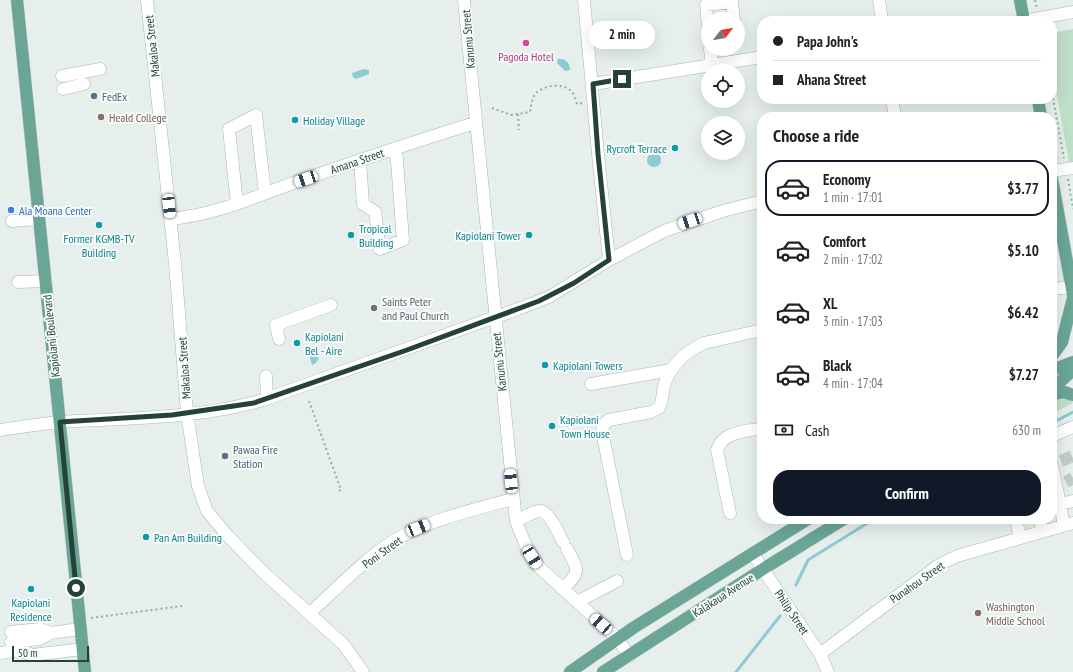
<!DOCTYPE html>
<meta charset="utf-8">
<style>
:root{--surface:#fff;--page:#f2f2f2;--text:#222;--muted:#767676;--line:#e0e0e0;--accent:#111827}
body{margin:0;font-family:"PT Sans Narrow",sans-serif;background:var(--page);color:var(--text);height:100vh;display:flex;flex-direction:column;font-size:15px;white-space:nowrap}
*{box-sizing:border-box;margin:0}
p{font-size:13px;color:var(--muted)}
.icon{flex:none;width:22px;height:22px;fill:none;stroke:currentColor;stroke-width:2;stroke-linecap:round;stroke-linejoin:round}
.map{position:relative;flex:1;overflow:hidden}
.sheet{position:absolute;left:757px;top:112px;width:300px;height:412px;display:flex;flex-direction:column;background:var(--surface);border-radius:16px;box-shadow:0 4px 16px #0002}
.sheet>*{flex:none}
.guide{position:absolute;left:757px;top:16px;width:300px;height:88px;border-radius:16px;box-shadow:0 4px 16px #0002;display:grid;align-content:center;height:88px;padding:0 16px;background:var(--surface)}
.needle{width:26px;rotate:59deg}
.buttons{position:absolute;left:701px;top:12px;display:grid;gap:8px}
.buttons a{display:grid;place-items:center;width:44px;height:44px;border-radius:50%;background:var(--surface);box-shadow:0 4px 16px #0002;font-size:20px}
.scale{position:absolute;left:12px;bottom:10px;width:77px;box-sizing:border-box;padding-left:4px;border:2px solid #24423a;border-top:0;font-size:11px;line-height:14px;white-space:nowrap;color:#24423a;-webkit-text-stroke:3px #f7fbf9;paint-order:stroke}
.end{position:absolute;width:18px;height:18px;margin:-9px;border:5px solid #24423a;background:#fff;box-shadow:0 0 0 2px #fff}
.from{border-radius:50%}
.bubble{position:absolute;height:28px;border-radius:14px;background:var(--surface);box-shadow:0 4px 16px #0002;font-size:13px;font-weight:700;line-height:28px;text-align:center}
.car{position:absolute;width:12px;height:24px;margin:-12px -6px;border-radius:5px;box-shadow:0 0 3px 1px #0007;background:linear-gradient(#fff 24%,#345 0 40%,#fff 0 76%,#345 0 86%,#fff 0)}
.guide b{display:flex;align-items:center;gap:14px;height:38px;font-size:15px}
.guide b+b{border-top:1px solid var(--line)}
.guide i{width:10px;height:10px;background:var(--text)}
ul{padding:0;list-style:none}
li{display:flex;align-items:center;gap:12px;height:56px;margin:0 8px 6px;padding:0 8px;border:2px solid transparent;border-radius:16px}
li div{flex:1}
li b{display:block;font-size:15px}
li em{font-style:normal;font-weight:700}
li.active{border-color:var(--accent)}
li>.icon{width:36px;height:36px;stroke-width:1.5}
h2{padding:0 16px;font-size:18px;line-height:48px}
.pay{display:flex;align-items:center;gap:10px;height:44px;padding:0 16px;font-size:15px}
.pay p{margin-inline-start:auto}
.primary-button{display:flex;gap:8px;margin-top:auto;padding:8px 16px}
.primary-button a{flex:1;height:46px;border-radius:16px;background:var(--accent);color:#fff;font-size:16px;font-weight:700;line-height:46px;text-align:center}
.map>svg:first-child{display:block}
.green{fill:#bfe0c8}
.water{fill:#8ec9d4}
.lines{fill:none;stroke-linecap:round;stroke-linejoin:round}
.stream{stroke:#8ec9d4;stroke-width:3}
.minor-tunnel{stroke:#bfccc8;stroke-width:12;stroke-dasharray:12 6;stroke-linecap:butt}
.minor-casing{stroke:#a8b8b2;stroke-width:13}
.major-casing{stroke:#c2cac8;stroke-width:13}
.path{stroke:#86b3a5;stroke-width:2;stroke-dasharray:2 3;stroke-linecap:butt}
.minor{stroke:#fff;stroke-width:12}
.major{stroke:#6aa596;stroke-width:12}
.route{stroke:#24423a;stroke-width:5}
.hotel-dot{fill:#d1479c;stroke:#f7fbf9;stroke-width:1.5}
.service-dot{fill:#5c6f8a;stroke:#f7fbf9;stroke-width:1.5}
.education-dot{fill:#8d6e63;stroke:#f7fbf9;stroke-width:1.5}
.culture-dot{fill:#0f9aa8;stroke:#f7fbf9;stroke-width:1.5}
.shop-dot{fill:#3f7fe0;stroke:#f7fbf9;stroke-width:1.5}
.worship-dot{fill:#6b7280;stroke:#f7fbf9;stroke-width:1.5}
.labels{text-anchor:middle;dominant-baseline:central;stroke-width:4;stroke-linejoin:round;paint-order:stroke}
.street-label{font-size:12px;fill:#24423a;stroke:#f7fbf9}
.hotel-label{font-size:12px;fill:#b23c85;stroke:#f7fbf9}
.service-label{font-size:12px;fill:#4e5e75;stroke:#f7fbf9;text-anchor:start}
.education-label{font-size:12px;fill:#785e54;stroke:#f7fbf9;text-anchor:start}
.culture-label{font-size:12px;fill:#0d838f;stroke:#f7fbf9;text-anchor:start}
.shop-label{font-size:12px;fill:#366cbe;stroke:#f7fbf9;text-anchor:start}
.worship-label{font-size:12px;fill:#5b616d;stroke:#f7fbf9;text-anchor:start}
</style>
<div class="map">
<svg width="1073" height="672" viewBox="0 0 1073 672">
<rect width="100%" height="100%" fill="#e6efeb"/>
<path class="green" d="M1073,29V168H1070L1052,68V33Z
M1062,398L1068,399L1073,403L1052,414V402Z"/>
<path class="water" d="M558,59C565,58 570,63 570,70L565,71L557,63Z
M364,69L369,70V74L356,79L353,77L352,73Z
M647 160a7 7 0 1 1 14 0a7 7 0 1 1-14 0Z
M317,349L320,353C319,358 317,364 312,365L310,358L313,352Z"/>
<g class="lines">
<path class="stream" d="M1052,423L1073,412
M796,585L808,560L874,519
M736,672L780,616"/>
<path class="minor-tunnel" d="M1061,461L1073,456
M1066,482L1073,478"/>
<g class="minor-casing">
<path id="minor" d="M147,0L175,263L187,413L198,486L207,511L227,535L263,572L344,645L363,672
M464,0L516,521L526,546L539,567L618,639L629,656
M584,0L598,154L609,260
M879,0L882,21
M1024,21L1073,12
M708,27L706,5L732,2L734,19
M710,49L712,65
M62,76L100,69
M593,84L762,57
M63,89L84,84
M892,99L895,117
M360,160L363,204L375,212L380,249L403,240L396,148
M1052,171L1073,168
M237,204L229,129L256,115L265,193
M170,219C216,215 256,196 299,181C357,161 416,141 475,123
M12,221L39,219
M18,282L46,281
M1052,289L1071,287
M279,339L276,325L331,305
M266,376L267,399
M591,384L671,370
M0,430C20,427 40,424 60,422C127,418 198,419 263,400L518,309L549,297L609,260L664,231L723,211L762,201
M1052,436L1073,427
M1052,464L1064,525
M1060,504L1073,501
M730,513L717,450C723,431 745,432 762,428
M1016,519L1020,538
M1040,519L1042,531
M516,521C523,518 532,512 539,511C549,510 559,534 563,542
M753,554L820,654L828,672
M627,555L602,431L604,424L609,420L651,412L659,408C663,401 662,394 664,386C670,366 685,352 704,343L762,330
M562,589C582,573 578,569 567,549
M577,602L617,581
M310,613C334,591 367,557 395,540C431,519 473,510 513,499
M11,632L40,629L51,633
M11,642L40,639L51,633L80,629
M0,653L21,650L32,655L83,649
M820,654L939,565L957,556L1073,523"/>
</g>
<g class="major-casing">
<path id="major" d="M17,0L85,672
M1020,0L1024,21
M1038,99L1041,117
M1052,179L1073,295
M1052,356L1062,342L1073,298
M1052,370L1073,362
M1052,389L1073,370
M1052,394L1064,392L1073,395
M570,672L633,628L808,519
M603,672L763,569L844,519"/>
</g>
<path class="path" d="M1035,0L1037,9
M1052,93L1064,158
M492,108L511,115L530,112C531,105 532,98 536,93C545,85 563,82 572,92C574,95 576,100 577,104L583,103
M518,114L519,130
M1068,179L1073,209
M309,401L341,490L336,492
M91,618L182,606"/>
<use href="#minor" class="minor"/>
<use href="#major" class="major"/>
</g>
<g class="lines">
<path class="route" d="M76,588L60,422L172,415L254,403L407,350L539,301L574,283L609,260L598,154L593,84L622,79"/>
</g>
<circle class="hotel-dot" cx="526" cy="43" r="4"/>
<g class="service-dot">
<circle cx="94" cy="96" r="4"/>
<circle cx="225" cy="456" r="4"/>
</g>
<g class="education-dot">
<circle cx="101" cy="117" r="4"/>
<circle cx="978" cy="613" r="4"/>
</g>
<g class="culture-dot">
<circle cx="295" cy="120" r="4"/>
<circle cx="675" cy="148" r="4"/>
<circle cx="99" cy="225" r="4"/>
<circle cx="351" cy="235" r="4"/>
<circle cx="529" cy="235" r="4"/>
<circle cx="297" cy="343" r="4"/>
<circle cx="545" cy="365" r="4"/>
<circle cx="552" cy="426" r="4"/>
<circle cx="146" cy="537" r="4"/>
<circle cx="31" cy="589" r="4"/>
</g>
<circle class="shop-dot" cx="11" cy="210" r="4"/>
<circle class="worship-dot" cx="374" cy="308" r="4"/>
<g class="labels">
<g class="street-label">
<text transform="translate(468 39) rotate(-95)">Kanunu Street</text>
<text transform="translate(152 46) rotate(-96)">Makaloa Street</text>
<text transform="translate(357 161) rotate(-19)">Amana Street</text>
<text transform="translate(51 336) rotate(-96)">Kapiolani Boulevard</text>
<text transform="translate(499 362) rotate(-96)">Kanunu Street</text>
<text transform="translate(184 368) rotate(-94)">Makaloa Street</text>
<text transform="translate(382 552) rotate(-36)">Poni Street</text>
<text transform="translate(917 582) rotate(-35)">Punahou Street</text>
<text transform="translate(723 595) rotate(-33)">Kalākaua Avenue</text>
<text transform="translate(792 612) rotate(56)">Philip Street</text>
</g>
<g class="hotel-label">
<text x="526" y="56">Pagoda Hotel</text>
</g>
<g class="service-label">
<text x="102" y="96">FedEx</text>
<text x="233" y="449">Pawaa Fire<tspan x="233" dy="14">Station</tspan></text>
</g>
<g class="education-label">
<text x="109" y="117">Heald College</text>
<text x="986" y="606">Washington<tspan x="986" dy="14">Middle School</tspan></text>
</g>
<g class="culture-label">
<text x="303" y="120">Holiday Village</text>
<text x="667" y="148" text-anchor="end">Rycroft Terrace</text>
<text x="359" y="228">Tropical<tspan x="359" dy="14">Building</tspan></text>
<text x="521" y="235" text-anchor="end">Kapiolani Tower</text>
<text x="99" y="238" text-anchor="middle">Former KGMB-TV<tspan x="99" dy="14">Building</tspan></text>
<text x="305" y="336">Kapiolani<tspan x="305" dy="14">Bel - Aire</tspan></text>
<text x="553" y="365">Kapiolani Towers</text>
<text x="560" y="419">Kapiolani<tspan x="560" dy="14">Town House</tspan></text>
<text x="154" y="537">Pan Am Building</text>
<text x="31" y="602" text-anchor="middle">Kapiolani<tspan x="31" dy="14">Residence</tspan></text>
</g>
<g class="shop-label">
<text x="19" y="210">Ala Moana Center</text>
</g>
<g class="worship-label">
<text x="382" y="301">Saints Peter<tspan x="382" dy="14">and Paul Church</tspan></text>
</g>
</g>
</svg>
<div class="buttons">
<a><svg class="needle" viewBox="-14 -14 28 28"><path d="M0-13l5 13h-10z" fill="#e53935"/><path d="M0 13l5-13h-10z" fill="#767676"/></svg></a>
<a><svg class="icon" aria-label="locate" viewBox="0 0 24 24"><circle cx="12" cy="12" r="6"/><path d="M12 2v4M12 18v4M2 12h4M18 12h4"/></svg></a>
<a><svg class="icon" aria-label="layers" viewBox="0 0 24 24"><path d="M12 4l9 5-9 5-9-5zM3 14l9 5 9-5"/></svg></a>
</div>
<div class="scale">50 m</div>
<i class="end from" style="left:76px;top:588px"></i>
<i class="end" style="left:622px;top:79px"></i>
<div class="bubble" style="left:589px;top:21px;width:66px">2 min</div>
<i class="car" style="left:306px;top:179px;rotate:251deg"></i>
<i class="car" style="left:169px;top:206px;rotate:174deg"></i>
<i class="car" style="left:690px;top:221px;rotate:251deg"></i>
<i class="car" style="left:511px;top:481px;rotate:354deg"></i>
<i class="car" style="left:418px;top:528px;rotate:68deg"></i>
<i class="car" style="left:532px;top:557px;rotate:148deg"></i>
<i class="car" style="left:601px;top:624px;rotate:311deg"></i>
<div class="guide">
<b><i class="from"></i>Papa John's</b>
<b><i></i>Ahana Street</b>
</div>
<section class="sheet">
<h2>Choose a ride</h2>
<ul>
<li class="active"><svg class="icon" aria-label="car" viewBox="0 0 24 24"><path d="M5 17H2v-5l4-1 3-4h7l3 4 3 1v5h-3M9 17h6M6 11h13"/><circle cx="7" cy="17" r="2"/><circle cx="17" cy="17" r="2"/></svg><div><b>Economy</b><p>1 min · 17:01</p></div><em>$3.77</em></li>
<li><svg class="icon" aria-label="car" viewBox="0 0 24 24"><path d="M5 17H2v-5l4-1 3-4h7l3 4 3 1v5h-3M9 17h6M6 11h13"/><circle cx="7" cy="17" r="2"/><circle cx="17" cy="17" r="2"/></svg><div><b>Comfort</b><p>2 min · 17:02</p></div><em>$5.10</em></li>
<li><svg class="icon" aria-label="car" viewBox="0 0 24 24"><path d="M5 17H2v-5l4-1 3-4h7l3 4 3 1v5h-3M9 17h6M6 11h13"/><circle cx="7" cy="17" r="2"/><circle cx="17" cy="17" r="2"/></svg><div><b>XL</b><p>3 min · 17:03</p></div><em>$6.42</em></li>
<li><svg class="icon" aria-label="car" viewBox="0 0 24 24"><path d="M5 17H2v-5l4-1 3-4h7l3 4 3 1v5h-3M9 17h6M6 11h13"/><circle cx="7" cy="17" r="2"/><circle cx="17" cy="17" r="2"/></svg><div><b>Black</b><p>4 min · 17:04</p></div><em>$7.27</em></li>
</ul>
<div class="pay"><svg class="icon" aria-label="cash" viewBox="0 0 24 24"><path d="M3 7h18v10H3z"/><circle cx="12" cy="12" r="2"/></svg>Cash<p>630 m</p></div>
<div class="primary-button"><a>Confirm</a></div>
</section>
</div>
